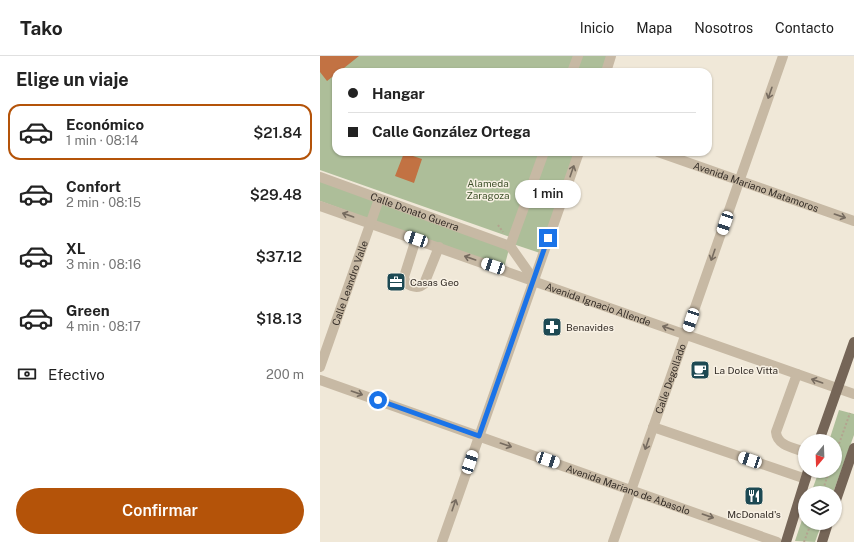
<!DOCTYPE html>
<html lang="es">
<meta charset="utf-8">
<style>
:root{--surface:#fff;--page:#f2f2f2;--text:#222;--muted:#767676;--line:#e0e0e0;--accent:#b45309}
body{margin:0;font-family:"Public Sans",sans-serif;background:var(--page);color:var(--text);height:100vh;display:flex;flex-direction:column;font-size:15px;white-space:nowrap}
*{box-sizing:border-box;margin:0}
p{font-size:13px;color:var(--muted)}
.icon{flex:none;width:22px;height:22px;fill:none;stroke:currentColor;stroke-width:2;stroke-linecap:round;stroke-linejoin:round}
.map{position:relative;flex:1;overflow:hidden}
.drawer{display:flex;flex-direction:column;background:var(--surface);width:320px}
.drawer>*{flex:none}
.top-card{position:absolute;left:12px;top:12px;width:380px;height:88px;border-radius:12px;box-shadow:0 1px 3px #0004;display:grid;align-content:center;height:88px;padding:0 16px;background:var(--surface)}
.needle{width:26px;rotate:199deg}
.controls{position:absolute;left:478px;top:378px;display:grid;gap:8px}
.controls a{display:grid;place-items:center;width:44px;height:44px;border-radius:50%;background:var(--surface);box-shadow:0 1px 3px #0004;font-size:20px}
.end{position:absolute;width:18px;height:18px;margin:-9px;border:5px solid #1a73e8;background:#fff;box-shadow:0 0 0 2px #fff}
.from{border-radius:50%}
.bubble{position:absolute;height:28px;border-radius:14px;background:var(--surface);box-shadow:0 1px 3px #0004;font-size:13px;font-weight:600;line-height:28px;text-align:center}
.car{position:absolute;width:12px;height:24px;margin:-12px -6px;border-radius:5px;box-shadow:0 0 3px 1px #0007;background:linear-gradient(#fff 24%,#345 0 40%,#fff 0 76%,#345 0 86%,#fff 0)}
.top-card b{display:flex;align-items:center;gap:14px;height:38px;font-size:15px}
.top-card b+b{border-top:1px solid var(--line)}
.top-card i{width:10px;height:10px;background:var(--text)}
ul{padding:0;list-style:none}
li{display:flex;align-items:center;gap:12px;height:56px;margin:0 8px 6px;padding:0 8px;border:2px solid transparent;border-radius:12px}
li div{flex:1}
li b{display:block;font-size:15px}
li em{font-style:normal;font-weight:600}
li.current{border-color:var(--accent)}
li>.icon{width:36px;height:36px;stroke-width:1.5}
h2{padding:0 16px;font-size:18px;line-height:48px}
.pay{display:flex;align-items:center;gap:10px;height:44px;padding:0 16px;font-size:15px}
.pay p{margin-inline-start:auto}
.action{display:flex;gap:8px;margin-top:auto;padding:8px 16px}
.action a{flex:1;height:46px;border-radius:24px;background:var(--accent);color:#fff;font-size:16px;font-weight:600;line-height:46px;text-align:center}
header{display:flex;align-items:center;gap:24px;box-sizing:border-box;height:56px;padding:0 20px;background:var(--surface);border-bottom:1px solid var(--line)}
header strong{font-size:19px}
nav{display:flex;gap:22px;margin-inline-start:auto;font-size:14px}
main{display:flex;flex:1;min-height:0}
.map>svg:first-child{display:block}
.green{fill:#adbe99}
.building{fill:#c27243}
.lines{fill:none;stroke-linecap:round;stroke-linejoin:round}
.path{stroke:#b3a38f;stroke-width:2;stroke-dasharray:2 2;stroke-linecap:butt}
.minor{stroke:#c7b9a4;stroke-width:10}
.major{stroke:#756557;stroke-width:10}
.oneway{stroke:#766b5f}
.route{stroke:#1a73e8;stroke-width:5}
.labels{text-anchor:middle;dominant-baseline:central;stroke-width:3;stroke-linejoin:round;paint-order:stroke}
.park-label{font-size:10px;fill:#3e502a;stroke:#f8f1e4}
.street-label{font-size:10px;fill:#332c26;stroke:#f8f1e4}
.poi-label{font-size:10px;fill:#332c26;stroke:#f8f1e4;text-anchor:start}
</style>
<header>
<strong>Tako</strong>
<nav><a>Inicio</a><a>Mapa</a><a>Nosotros</a><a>Contacto</a></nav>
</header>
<main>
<section class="drawer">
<h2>Elige un viaje</h2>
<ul>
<li class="current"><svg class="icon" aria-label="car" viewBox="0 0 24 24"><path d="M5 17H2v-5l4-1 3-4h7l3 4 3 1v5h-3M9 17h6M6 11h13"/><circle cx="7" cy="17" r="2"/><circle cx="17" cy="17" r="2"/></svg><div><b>Económico</b><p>1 min · 08:14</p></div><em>$21.84</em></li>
<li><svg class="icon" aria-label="car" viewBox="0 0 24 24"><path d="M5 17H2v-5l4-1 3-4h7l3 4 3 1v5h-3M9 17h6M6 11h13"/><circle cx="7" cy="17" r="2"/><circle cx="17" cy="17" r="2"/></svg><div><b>Confort</b><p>2 min · 08:15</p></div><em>$29.48</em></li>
<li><svg class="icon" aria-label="car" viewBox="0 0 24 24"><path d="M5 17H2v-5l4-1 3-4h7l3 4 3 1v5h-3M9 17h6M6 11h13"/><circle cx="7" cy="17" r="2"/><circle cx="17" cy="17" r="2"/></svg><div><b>XL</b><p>3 min · 08:16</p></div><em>$37.12</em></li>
<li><svg class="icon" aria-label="car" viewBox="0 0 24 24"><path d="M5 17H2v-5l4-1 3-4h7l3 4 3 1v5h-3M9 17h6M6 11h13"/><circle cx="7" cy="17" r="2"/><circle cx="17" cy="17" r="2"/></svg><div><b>Green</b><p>4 min · 08:17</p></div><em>$18.13</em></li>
</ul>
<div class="pay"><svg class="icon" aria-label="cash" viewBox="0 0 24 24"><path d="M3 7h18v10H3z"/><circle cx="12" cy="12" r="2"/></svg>Efectivo<p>200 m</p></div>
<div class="action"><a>Confirmar</a></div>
</section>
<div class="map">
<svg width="534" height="486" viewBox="0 0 534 486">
<rect width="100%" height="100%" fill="#f0e8d8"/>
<path class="green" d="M0,0H255L249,16H16V96H221L190,181L0,114Z
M262,0H289L283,16H256Z
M228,96H256L220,197L193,188Z
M0,125L189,193L184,212L0,145Z
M519,354L534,358V379L513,437H491L499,415H515V385H509Z
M485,455V467H502L495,486L475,485Z"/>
<path class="building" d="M0,0H39L19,16H16V18L7,25L0,16Z
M84,97L102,103L94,127L75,120Z"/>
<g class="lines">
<path class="path" d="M178,169L183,176
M515,399L530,357
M502,437L509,415
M484,486L491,467"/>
<g class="minor">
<path d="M252,16L258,0"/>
<path d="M286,16L291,0"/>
<path id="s1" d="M338,96L534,165"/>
<path id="s2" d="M0,121L190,190"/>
<path id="s3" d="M0,150L534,338"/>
<path d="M96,183L84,221C85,230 97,234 104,228L119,191"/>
<path d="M190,190L224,96"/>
<path d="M190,190L214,224"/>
<path id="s4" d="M0,311L59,143"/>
<path d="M477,318L456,376C457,390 474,392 485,396"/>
<path id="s5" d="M0,324L457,486"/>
<path d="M333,371L486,423"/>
<path d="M122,486L259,96"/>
<path id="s6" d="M293,486L463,0"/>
</g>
<path class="major" d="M499,385L534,286
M515,447L534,392
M466,486L488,415
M502,486L508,467"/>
</g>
<defs><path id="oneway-shaft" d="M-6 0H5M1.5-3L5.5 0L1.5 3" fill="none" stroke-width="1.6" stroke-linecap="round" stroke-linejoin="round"/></defs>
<g class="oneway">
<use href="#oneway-shaft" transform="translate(450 37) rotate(109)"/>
<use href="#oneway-shaft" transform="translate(252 115) rotate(-71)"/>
<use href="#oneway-shaft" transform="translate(28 159) rotate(-161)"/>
<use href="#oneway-shaft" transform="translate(520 160) rotate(19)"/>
<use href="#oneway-shaft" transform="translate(393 199) rotate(109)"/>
<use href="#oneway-shaft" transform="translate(150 202) rotate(-161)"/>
<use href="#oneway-shaft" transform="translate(348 272) rotate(-161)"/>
<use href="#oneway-shaft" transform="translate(497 325) rotate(-161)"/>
<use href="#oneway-shaft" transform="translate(37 337) rotate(19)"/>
<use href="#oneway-shaft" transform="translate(327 388) rotate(109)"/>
<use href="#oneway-shaft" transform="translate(186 389) rotate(19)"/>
<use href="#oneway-shaft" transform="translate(134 449) rotate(-71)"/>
<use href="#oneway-shaft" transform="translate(388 460) rotate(19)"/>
</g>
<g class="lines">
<path class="route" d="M58,344L159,380L228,182"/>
</g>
<defs>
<g id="office-square" transform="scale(1)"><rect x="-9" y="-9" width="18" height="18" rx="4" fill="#1d4953" stroke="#f8f1e4"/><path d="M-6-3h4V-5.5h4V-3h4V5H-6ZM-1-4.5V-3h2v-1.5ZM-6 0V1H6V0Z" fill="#fff"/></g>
<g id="pharmacy-square" transform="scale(1)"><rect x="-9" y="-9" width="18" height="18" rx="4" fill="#1d4953" stroke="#f8f1e4"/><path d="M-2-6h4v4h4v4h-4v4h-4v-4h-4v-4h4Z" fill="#fff"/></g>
<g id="cafe-square" transform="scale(1)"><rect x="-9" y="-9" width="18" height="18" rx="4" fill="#1d4953" stroke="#f8f1e4"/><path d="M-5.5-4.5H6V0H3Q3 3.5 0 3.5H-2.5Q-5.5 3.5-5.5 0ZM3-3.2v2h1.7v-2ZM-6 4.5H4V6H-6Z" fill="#fff"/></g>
<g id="restaurant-square" transform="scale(1)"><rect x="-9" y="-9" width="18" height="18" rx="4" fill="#1d4953" stroke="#f8f1e4"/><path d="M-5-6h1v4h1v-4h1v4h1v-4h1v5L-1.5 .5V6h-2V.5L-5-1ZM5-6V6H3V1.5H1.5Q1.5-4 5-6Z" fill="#fff"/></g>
</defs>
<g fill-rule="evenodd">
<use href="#office-square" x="76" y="226"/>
<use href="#pharmacy-square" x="232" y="271"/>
<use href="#cafe-square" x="380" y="314"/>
<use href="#restaurant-square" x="434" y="440"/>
</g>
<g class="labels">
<g class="park-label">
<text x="168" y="127">Alameda<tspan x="168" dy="12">Zaragoza</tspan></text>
</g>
<g class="street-label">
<text stroke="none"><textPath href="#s1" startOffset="104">Avenida Mariano Matamoros</textPath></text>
<text stroke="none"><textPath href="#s2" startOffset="101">Calle Donato Guerra</textPath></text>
<text stroke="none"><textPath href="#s4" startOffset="89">Calle Leandro Valle</textPath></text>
<text stroke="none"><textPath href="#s3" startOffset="295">Avenida Ignacio Allende</textPath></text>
<text stroke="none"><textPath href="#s6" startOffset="173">Calle Degollado</textPath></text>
<text stroke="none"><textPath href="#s5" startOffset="327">Avenida Mariano de Abasolo</textPath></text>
</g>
<g class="poi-label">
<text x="90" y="226">Casas Geo</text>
<text x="246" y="271">Benavides</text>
<text x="394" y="314">La Dolce Vitta</text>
<text x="434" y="458" text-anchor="middle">McDonald's</text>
</g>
</g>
</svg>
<div class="controls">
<a><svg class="needle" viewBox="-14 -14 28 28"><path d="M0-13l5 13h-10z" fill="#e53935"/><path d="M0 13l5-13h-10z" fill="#767676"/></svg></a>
<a><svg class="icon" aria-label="layers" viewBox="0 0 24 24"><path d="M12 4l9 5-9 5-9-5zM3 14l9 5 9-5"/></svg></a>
</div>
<i class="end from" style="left:58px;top:344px"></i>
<i class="end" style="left:228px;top:182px"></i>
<div class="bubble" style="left:195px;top:124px;width:66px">1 min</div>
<i class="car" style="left:405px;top:167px;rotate:199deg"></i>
<i class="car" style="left:96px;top:183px;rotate:289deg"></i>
<i class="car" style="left:173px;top:210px;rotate:289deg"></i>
<i class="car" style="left:371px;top:264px;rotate:199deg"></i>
<i class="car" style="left:228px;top:404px;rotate:109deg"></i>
<i class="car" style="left:430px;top:404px;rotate:289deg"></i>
<i class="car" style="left:150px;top:406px;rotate:19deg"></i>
<div class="top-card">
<b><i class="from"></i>Hangar</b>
<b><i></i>Calle González Ortega</b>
</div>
</div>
</main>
